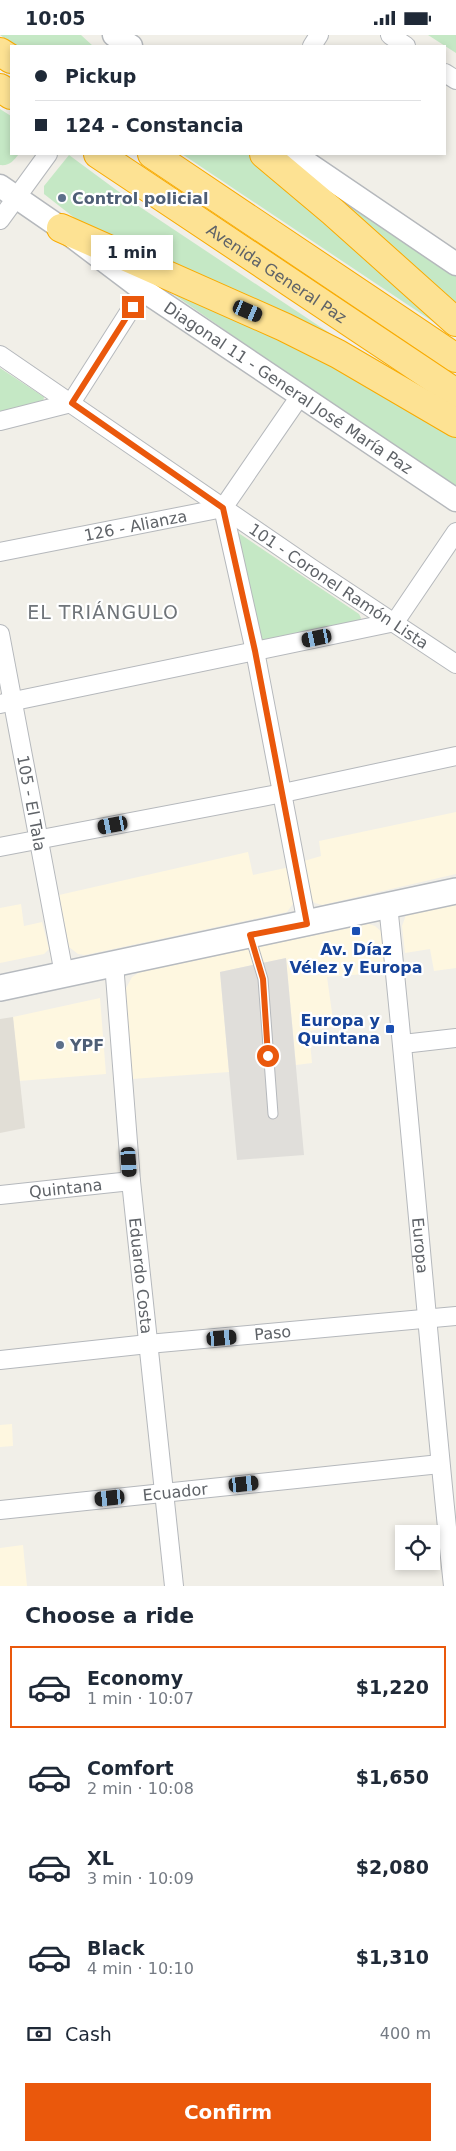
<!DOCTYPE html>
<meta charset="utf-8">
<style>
:root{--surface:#fff;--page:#f6f6f7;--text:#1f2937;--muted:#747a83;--line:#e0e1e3;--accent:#ea580c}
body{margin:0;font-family:"DejaVu Sans",sans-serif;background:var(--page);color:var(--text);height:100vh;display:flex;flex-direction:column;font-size:19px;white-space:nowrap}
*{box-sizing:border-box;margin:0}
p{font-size:16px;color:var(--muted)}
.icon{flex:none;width:28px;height:28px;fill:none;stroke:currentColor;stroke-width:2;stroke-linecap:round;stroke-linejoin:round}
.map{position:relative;height:1551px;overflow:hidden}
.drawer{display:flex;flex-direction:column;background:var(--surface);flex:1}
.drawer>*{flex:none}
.banner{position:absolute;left:10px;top:10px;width:436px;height:110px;border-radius:0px;box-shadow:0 2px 8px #0003;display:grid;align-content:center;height:110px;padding:0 25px;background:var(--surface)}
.controls{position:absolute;left:395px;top:1490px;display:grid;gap:10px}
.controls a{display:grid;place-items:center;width:45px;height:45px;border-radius:0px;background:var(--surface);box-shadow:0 2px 8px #0003;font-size:25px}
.end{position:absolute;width:22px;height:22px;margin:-11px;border:6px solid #ea580c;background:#fff;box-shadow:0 0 0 2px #fff}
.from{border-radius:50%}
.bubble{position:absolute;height:35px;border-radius:0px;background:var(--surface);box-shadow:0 2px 8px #0003;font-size:16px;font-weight:600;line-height:35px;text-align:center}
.car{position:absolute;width:15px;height:30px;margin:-15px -8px;border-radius:6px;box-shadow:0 0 4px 1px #0007;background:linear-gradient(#222 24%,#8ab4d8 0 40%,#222 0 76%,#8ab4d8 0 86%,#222 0)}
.banner b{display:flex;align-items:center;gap:18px;height:48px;font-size:19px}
.banner b+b{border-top:1px solid var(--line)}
.banner i{width:12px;height:12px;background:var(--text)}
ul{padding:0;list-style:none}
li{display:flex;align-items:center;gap:15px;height:82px;margin:0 10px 8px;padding:0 15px;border:2px solid transparent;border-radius:0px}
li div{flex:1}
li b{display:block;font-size:19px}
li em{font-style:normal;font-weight:600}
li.selected{border-color:var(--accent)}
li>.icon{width:45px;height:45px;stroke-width:1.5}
h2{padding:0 25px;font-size:22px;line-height:60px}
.pay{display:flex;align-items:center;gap:12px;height:55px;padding:0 25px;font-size:19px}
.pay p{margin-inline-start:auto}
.primary-button{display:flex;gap:10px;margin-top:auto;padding:10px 25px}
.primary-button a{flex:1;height:58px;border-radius:0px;background:var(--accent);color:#fff;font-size:20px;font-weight:600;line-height:58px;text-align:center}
.status{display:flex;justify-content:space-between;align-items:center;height:35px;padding:0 25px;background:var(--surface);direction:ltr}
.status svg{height:14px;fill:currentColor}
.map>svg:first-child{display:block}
.commercial{fill:#fef7e0}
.industrial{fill:#e0deda}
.education{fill:#e1ded6}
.green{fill:#c5e8c5}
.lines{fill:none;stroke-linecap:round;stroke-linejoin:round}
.service-casing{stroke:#b5b8bc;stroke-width:11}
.minor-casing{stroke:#b5b8bc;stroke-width:20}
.tertiary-casing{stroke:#b5b8bc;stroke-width:25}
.secondary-casing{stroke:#b6babf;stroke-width:28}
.motorway-casing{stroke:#f9ab00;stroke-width:30}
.service{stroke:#fff;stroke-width:9}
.minor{stroke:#fff;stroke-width:18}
.tertiary{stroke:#fff;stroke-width:22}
.secondary{stroke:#fff;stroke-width:25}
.motorway{stroke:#fde293;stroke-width:28}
.route{stroke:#ea580c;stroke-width:6}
.service-dot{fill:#5c6f8a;stroke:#fff;stroke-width:2}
.transit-dot{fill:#1a4fb4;stroke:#fff;stroke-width:2}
.labels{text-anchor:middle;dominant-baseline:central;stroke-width:4.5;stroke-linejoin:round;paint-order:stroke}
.service-label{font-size:16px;font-weight:bold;fill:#4e5e75;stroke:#fff;text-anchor:start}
.street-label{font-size:16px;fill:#5f6368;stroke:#fff}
.transit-label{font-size:16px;font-weight:bold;fill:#164399;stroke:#fff}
.quarter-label{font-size:19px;letter-spacing:1px;fill:#70757a;stroke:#fff}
</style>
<div class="status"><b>10:05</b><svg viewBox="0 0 49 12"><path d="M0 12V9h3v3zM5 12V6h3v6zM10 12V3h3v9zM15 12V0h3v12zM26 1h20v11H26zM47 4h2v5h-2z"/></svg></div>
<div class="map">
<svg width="456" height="1551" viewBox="0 0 456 1551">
<rect width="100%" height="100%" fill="#f1efe8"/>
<path class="commercial" d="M456,777V839L322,870L315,868L309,863L304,826L321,821L319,806Z
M248,817L253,840L290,832L295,866L287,877L85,920L78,919L69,912L59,860Z
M21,869L24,891L42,887L49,914L44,919L0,928V873Z
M456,870V933L434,936L430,914L405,918L402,891L406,880Z
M369,889L375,891L385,900L390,937L327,942L334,992L309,996L312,1028L296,1030L286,923L220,937L229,1037L132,1044L124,957L132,942L140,937Z
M100,963L106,1039L19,1046L13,982Z
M12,1389L13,1411L0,1412V1390Z
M23,1510L27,1551H0V1513Z"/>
<path class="industrial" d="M286,923L304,1120L237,1125L220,937Z"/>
<path class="education" d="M13,982L25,1093L0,1098V984Z"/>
<path class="green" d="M0,0H81L93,11H16Z
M428,0H456V18Z
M0,74L11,81V119H19C13,126 10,131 0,130Z
M182,119H256L456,296V302Z
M69,120L134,168L349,311L90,195L44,159V151Z
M290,128L456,240V275Z
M166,254L266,292L456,397V456Z
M0,333L44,362L43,367L0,377Z
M237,497L359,579L361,583L358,588L261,608Z"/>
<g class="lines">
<g class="service-casing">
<path id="service" d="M250,901L263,944L273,1079"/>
</g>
<g class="minor-casing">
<g id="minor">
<path d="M390,0L406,11"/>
<path d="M312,11L319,0"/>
<path d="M445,38L456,45"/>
<path d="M0,185L48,119"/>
<path id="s1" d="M0,320L311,533L456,629"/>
<path d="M0,386L71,368L143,255"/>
<path d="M223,473L255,616L307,889"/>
<path id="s2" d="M0,517L223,473L300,361"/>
<path id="s3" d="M0,599L64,939"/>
<path d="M0,669L395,587L456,497"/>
<path d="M0,812L283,758L456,721"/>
<path id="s4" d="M388,870C412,1097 429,1324 453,1551"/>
<path id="s5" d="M114,928L131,1146L174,1551"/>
<path d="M403,1009L456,1003"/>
<path id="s6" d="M0,1160L131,1146"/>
<path id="s7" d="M0,1325L148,1309L456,1281"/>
<path id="s8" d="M0,1475L440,1429"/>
</g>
</g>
<g class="tertiary-casing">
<g id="tertiary">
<path d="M114,0L131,11"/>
<path d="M294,119L456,229"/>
<path id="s9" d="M0,151L61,193L143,255L456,465"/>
</g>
</g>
<g class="secondary-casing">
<path id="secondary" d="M0,953L456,856"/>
</g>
<g class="motorway-casing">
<g id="motorway">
<path d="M0,17L11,24"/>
<path d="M0,53L11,60"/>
<path id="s10" d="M98,119L456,358"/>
<path d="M152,119L456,323"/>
<path d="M264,119L333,177L456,287"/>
<path d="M61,193L284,292L338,319L456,388"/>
</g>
</g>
<use href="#service" class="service"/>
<use href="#minor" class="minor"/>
<use href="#tertiary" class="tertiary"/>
<use href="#secondary" class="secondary"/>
<use href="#motorway" class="motorway"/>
</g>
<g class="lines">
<path class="route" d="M133,272L72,368L223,473L255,616L307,889L250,900L263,944L268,1021"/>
</g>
<g class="service-dot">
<circle cx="62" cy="163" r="5"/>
<circle cx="60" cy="1010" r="5"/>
</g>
<g class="transit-dot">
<rect x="351" y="891" width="10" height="10" rx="2.5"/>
<rect x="385" y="989" width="10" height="10" rx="2.5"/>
</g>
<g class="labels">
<g class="service-label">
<text x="72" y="163">Control policial</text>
<text x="70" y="1010">YPF</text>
</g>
<g class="street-label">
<text stroke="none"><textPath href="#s10" startOffset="215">Avenida General Paz</textPath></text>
<text stroke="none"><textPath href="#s9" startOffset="352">Diagonal 11 - General José María Paz</textPath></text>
<text stroke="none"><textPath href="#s2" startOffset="138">126 - Alianza</textPath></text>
<text stroke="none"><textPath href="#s1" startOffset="410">101 - Coronel Ramón Lista</textPath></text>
<text stroke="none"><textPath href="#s3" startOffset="172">105 - El Tala</textPath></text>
<text stroke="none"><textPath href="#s6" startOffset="66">Quintana</textPath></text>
<text stroke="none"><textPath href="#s4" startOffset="342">Europa</textPath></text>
<text stroke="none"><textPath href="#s5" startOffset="314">Eduardo Costa</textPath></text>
<text stroke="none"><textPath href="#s7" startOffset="274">Paso</textPath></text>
<text stroke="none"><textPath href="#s8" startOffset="176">Ecuador</textPath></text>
</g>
<g class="transit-label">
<text x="356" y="914">Av. Díaz<tspan x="356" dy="18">Vélez y Europa</tspan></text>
<text x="380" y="985" text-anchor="end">Europa y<tspan x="380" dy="18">Quintana</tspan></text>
</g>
<g class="quarter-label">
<text x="103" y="577">EL TRIÁNGULO</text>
</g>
</g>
</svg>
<div class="controls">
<a><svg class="icon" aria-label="locate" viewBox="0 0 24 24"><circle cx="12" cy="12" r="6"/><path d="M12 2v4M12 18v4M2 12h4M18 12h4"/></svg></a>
</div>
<i class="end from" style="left:268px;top:1021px"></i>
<i class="end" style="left:133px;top:272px"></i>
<div class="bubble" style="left:91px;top:200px;width:82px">1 min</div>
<i class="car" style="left:248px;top:276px;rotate:113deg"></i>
<i class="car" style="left:317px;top:603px;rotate:258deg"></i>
<i class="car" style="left:113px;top:790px;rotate:259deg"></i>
<i class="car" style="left:129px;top:1127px;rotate:176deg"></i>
<i class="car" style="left:222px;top:1303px;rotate:85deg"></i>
<i class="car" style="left:244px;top:1449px;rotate:84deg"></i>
<i class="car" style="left:110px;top:1463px;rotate:264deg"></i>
<div class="banner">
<b><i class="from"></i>Pickup</b>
<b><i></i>124 - Constancia</b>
</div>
</div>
<section class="drawer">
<h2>Choose a ride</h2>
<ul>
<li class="selected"><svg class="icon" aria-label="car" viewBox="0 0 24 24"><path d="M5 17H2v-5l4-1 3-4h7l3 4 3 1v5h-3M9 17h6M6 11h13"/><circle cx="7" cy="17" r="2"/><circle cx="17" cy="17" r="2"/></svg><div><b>Economy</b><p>1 min · 10:07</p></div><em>$1,220</em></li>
<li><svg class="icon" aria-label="car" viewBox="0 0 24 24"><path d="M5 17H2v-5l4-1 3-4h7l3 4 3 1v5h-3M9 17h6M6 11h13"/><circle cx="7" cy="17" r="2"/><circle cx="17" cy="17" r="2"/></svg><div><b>Comfort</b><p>2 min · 10:08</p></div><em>$1,650</em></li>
<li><svg class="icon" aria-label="car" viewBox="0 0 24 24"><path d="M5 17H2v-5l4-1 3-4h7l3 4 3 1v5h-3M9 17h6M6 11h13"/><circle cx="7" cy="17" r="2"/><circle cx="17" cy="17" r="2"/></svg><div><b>XL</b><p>3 min · 10:09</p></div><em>$2,080</em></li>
<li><svg class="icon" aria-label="car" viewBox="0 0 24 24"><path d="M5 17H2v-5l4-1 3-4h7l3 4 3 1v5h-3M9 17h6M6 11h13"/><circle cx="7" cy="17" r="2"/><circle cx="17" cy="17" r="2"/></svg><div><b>Black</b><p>4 min · 10:10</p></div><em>$1,310</em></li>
</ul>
<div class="pay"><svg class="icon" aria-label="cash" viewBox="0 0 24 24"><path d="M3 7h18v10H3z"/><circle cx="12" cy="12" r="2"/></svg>Cash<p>400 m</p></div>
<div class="primary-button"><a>Confirm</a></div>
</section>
